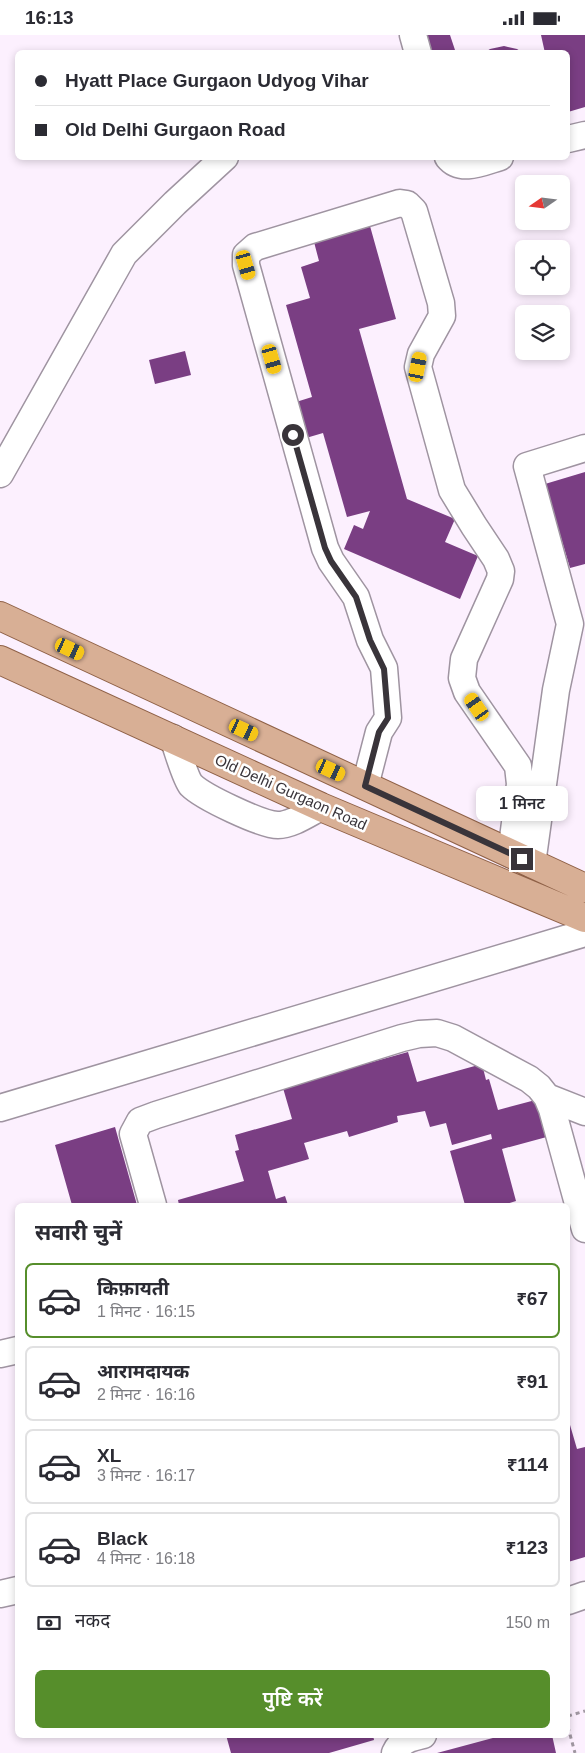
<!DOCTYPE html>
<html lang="hi">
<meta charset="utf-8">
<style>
:root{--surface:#fff;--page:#f7f7f7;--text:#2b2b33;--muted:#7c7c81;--line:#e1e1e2;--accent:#568e2b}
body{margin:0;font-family:Helvetica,"Noto Sans Devanagari",sans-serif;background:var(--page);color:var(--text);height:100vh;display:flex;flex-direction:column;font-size:19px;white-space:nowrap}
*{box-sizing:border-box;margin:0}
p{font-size:16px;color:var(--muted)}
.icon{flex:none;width:28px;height:28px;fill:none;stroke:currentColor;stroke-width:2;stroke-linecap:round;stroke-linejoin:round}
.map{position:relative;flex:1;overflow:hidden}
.sheet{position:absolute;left:15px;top:1168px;width:555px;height:535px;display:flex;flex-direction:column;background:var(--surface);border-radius:8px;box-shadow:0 2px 8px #0003}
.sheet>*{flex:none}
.guide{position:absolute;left:15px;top:15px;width:555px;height:110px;border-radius:8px;box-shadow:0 2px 8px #0003;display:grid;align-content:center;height:110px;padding:0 20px;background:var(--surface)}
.needle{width:32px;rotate:256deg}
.fabs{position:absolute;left:515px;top:140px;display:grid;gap:10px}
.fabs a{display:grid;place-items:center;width:55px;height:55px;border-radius:8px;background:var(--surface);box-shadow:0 2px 8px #0003;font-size:25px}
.end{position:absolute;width:22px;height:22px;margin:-11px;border:6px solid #39343a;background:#fff;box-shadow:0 0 0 2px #fff}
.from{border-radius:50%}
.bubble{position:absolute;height:35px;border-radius:8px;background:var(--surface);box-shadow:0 2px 8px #0003;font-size:16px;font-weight:600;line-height:35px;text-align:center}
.car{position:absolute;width:15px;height:30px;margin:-15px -8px;border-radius:6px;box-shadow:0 0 4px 1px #0007;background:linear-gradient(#f5c518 24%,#345 0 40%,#f5c518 0 76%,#345 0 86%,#f5c518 0)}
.guide b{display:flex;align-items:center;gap:18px;height:48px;font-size:19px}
.guide b+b{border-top:1px solid var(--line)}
.guide i{width:12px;height:12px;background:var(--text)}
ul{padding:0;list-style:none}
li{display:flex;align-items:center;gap:15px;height:75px;margin:0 10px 8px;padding:0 10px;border:2px solid var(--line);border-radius:8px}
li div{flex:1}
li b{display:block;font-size:19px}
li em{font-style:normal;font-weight:600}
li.on{border-color:var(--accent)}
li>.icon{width:45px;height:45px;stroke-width:1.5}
h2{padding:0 20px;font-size:22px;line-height:60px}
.pay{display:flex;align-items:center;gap:12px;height:55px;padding:0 20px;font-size:19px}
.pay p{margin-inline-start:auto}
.action{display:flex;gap:10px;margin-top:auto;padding:10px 20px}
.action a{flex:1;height:58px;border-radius:8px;background:var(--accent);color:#fff;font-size:20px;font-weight:600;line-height:58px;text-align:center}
.status{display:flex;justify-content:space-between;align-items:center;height:35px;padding:0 25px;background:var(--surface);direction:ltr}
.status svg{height:14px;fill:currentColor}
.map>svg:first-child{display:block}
.building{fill:#7a3e83}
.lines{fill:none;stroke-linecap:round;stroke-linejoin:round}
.minor-casing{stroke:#9f94a1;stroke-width:29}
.major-casing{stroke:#8f6147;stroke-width:30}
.path{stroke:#9f96a0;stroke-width:3;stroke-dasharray:4 4;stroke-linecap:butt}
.minor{stroke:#fff;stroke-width:26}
.major{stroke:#d8af95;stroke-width:28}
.route{stroke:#39343a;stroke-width:6}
.labels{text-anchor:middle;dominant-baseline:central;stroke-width:5;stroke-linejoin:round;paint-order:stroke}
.street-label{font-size:15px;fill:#39343a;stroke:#fff}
</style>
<div class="status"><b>16:13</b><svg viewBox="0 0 49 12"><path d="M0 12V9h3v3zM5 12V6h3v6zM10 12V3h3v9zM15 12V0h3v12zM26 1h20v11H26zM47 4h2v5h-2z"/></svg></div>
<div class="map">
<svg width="585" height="1718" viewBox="0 0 585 1718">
<rect width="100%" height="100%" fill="#fcf0fe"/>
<path class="building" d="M415,0H450L456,18H428Z
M541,0H585V72L568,77V18H545Z
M504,11L517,14L523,18H484L490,14Z
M370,191L396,284L359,294L407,464L455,484L445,507L478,521L460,564L344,514L354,490L363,494L370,476L347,482L323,398L306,403L296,367L312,362L286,270L310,263L301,232L319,226L314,207Z
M185,316L191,340L155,349L149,325Z
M585,437V529L570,533L545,449Z
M408,1017L417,1047L482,1029L486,1045L489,1044L498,1075L543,1063L554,1100L502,1114L516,1166L503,1170H465L450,1116L492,1104L491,1099L452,1110L446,1088L430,1092L425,1076L397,1081L398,1087L349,1102L347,1096L304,1108L309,1124L268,1136L276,1164L285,1161L288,1170H179L178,1165L244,1146L235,1116L239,1115L235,1100L292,1084L283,1053L334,1038L333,1035L358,1029V1031Z
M115,1092L137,1170H72L55,1110Z
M568,1383L577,1414L585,1412V1522L568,1527Z
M226,1700H373L374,1705L329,1718H231Z
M504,1700H552L556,1718H437Z"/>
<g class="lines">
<g class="minor-casing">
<path id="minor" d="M413,0L418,18
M568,104L585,100
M448,122C461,138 483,127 500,122
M0,439L124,219L175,168L225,122
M173,703C177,713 185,743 191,750C203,762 262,790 278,790C292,790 309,778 321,772
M365,751L379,697L388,683L384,633L370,605L356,562L331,526L325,513L246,230V220L255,212L400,168L407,169L414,176L441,268L442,281L421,319L418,332L452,455L474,491L496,524L501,536L500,544L464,624L462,643L467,657L518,731L520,749L511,819
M532,829L556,655L570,589L527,431L585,413
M547,1062L585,1077
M0,1073L585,898
M153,1170L133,1099L140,1086L156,1080L402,1003L419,999L437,998L453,1003L529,1044L539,1052L547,1062L552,1074L585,1194
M0,1319L18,1315
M0,1559L18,1555
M568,1566L585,1560
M395,1718C401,1705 410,1703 423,1700"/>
</g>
<g class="major-casing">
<path id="major" d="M0,581L585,853
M0,625L321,772L585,883"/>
</g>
<path class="path" d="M568,1681L585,1676
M568,1692L575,1718"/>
<use href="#minor" class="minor"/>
<use href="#major" class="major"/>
</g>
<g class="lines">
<path class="route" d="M293,400L325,513L331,526L356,562L370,605L384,634L388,683L379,697L365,751L522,824"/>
</g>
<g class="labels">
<g class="street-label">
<text transform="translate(291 757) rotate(24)">Old Delhi Gurgaon Road</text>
</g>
</g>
</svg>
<div class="fabs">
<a><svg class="needle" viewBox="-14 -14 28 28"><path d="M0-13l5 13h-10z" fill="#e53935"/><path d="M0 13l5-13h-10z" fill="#7c7c81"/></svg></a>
<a><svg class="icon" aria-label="locate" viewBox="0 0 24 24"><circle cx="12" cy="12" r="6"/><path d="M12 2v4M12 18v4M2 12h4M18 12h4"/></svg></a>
<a><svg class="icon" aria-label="layers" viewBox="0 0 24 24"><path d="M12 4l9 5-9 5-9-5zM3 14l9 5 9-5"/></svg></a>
</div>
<i class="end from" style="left:293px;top:400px"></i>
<i class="end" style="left:522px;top:824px"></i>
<div class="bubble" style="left:476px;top:751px;width:92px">1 मिनट</div>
<i class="car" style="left:246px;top:230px;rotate:164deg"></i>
<i class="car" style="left:272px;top:324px;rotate:164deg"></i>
<i class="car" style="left:418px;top:332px;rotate:11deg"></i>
<i class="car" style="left:70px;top:614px;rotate:115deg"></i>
<i class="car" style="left:477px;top:672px;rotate:325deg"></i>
<i class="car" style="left:244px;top:695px;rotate:115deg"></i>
<i class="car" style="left:331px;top:735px;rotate:115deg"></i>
<div class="guide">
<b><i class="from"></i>Hyatt Place Gurgaon Udyog Vihar</b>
<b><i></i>Old Delhi Gurgaon Road</b>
</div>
<section class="sheet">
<h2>सवारी चुनें</h2>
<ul>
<li class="on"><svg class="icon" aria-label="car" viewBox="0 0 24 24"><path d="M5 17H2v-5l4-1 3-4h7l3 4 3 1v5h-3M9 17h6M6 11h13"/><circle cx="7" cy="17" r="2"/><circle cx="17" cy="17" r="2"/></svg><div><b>किफ़ायती</b><p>1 मिनट · 16:15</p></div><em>₹67</em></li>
<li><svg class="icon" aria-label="car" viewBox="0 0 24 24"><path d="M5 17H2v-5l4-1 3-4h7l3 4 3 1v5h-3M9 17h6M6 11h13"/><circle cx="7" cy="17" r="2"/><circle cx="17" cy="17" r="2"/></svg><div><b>आरामदायक</b><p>2 मिनट · 16:16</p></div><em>₹91</em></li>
<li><svg class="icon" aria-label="car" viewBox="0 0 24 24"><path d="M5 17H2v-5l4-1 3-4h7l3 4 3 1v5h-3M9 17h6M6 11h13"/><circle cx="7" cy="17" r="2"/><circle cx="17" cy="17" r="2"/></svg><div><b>XL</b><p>3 मिनट · 16:17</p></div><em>₹114</em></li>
<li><svg class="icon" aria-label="car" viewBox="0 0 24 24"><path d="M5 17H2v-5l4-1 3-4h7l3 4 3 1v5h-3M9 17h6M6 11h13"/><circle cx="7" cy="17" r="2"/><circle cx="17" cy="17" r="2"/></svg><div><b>Black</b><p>4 मिनट · 16:18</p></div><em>₹123</em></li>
</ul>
<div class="pay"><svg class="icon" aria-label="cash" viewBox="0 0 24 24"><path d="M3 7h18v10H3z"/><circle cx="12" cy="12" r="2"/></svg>नकद<p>150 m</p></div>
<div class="action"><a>पुष्टि करें</a></div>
</section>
</div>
